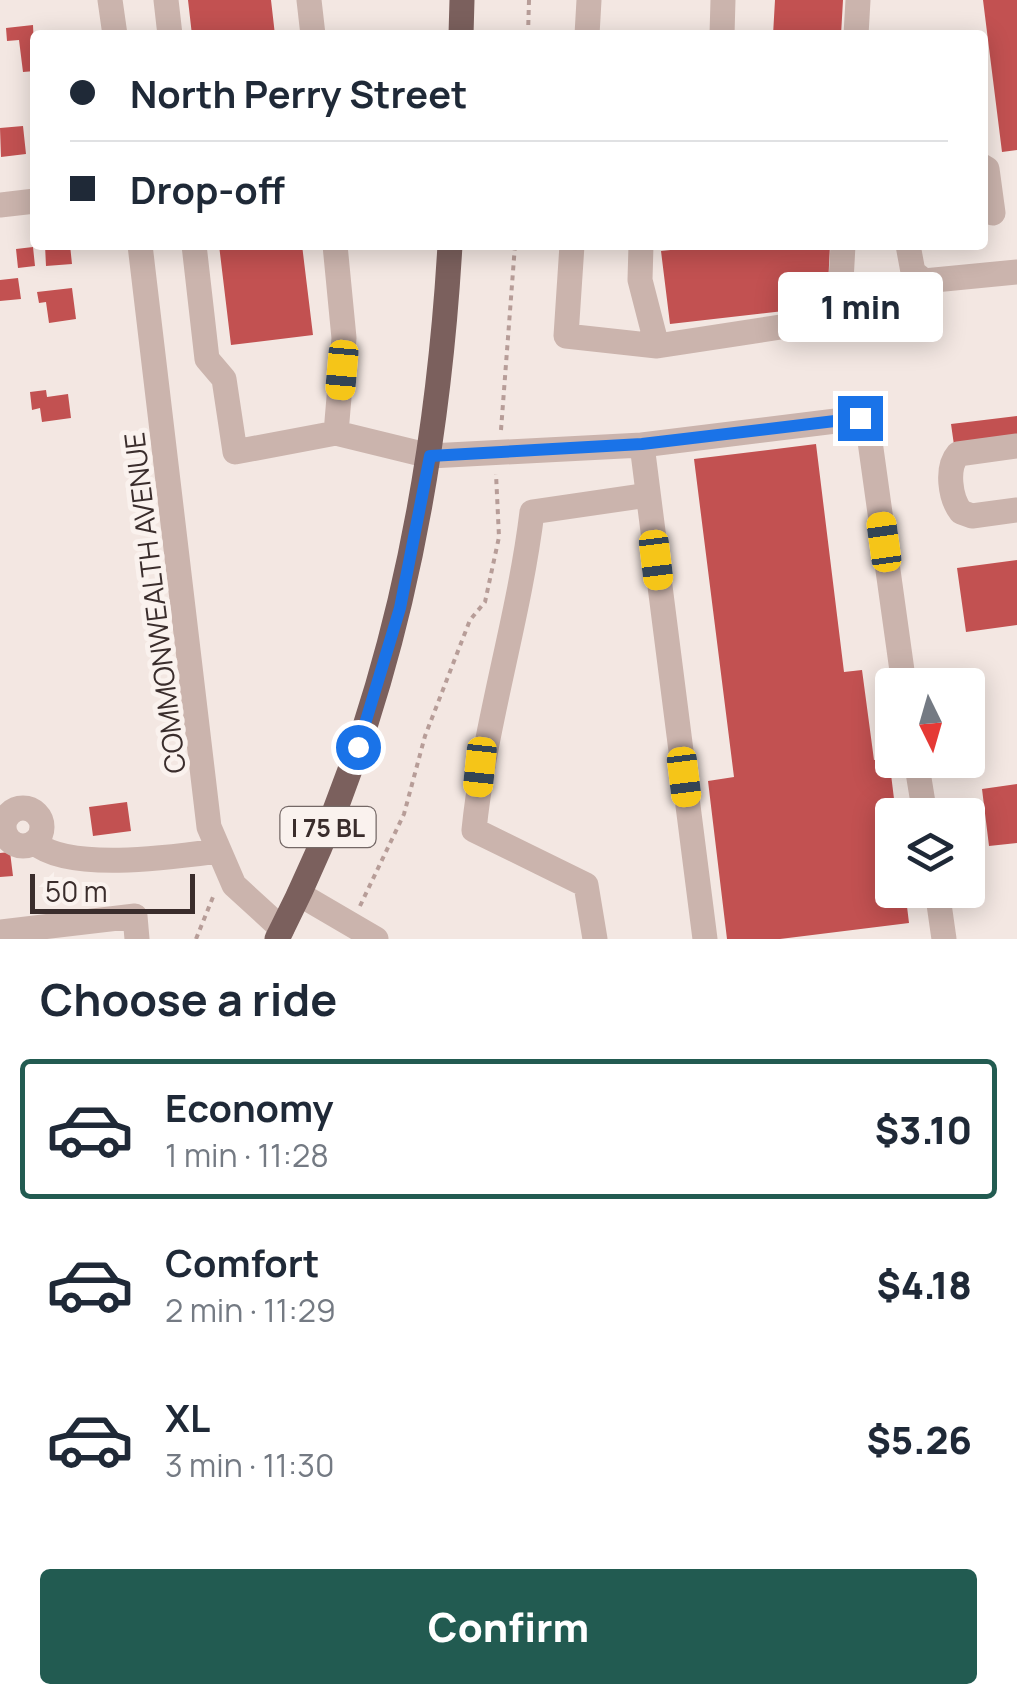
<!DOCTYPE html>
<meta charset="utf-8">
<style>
:root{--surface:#fff;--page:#f2f2f3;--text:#1f2937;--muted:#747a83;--line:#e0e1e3;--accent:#225b51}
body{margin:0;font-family:Manrope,sans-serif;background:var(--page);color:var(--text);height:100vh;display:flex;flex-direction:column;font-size:38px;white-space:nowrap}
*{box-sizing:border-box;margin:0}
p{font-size:32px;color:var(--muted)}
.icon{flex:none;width:55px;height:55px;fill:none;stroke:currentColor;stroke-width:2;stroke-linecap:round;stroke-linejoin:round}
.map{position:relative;height:939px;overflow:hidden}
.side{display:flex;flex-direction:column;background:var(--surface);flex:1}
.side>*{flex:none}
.banner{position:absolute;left:30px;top:30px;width:958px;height:220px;border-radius:10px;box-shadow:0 5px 25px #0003;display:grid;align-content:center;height:220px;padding:0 40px;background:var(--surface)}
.needle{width:65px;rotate:175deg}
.tools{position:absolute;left:875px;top:668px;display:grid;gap:20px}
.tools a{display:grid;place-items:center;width:110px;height:110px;border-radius:10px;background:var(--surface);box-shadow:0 5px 25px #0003;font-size:50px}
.scale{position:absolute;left:30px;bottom:25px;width:165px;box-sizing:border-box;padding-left:10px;border:5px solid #3a2d2c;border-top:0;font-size:28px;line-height:35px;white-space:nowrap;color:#3a2d2c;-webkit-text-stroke:8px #faf2ee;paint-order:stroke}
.end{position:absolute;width:45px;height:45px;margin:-22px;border:12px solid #1a73e8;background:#fff;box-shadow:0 0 0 5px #fff}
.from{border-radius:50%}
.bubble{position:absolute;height:70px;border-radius:10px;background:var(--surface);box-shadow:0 5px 25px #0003;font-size:32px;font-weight:800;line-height:70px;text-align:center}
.car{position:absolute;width:30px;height:60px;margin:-30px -15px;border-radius:12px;box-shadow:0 0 8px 2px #0007;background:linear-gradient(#f5c518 24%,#345 0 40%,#f5c518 0 76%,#345 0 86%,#f5c518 0)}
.banner b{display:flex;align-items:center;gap:35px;height:95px;font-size:38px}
.banner b+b{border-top:2px solid var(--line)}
.banner i{width:25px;height:25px;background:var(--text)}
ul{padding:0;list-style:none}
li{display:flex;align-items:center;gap:30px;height:140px;margin:0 20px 15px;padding:0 20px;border:5px solid transparent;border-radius:10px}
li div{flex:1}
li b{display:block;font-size:38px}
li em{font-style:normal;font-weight:800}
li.selected{border-color:var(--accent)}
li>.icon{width:90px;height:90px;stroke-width:1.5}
h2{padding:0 40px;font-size:45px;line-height:120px}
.primary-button{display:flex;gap:20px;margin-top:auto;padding:20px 40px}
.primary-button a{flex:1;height:115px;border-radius:10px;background:var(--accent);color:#fff;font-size:40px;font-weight:800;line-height:115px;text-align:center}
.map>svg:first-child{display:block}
.building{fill:#c25151}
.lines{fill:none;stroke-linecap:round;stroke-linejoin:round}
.path{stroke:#b79d98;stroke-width:4;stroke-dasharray:5 5;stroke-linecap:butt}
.minor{stroke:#cbb4ad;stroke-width:25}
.major{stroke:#7b605d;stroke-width:25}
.route{stroke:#1a73e8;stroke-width:12}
.labels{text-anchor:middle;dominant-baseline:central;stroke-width:10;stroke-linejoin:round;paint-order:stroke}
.shield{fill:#faf2ee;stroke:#746866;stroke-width:2.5}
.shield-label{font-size:25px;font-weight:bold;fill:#3a2d2c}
.street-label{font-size:28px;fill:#3a2d2c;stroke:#faf2ee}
</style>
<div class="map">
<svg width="1017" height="939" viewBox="0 0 1017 939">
<rect width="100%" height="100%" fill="#f3e7e2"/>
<path class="building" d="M188,0H271L275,35H192Z
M775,0H843L841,35H773Z
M983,0H1017V150L1002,152Z
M33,25L35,71L23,72L19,40L7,41L6,28Z
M23,126L26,154L1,157L0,128Z
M45,245H70L72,264L46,266Z
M219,245H302L313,335L231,345Z
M717,245H830L827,306L670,324L661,251Z
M33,247L35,266L18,268L16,249Z
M18,278L21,299L0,301V280Z
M72,288L76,319L49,323L46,302L39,303L37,292Z
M46,390L47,397L68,394L71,418L42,422L40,408L32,410L30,392Z
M1017,416V437L954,445L951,424Z
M816,444L844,672L862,670L874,760L889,758L896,815L892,890H905L909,923L780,939H727L708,781L734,777L694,459Z
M1017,560V625L966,632L957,568Z
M1017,784V843L989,846L982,789Z
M127,802L131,831L93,836L89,807Z
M10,852L13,876L0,877V853Z"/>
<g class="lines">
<path class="path" d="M528,35L529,0
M501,430L515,245
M360,906L404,814L425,736L470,620L485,602L499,537L496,474
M196,939L213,897"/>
<path class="minor" d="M110,0L115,35
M166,0L170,35
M309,0L313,35
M587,35L589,0
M722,35L723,0
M856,35L858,0
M982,166L987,169L993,213
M0,205L35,201
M140,245L209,827L234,885L282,929
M194,245L207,359L224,379L235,452L336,433L430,456L642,445L705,939
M335,245L344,338L336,433
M572,245L566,336L657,346
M641,245L640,280L657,346L839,318L843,245
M908,245L913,272L924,281L1017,272
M642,445L860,418L868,427L904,685
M1017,446L958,454C946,468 950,498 961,512L972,516L1017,510
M916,760L925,815
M4 827a19 19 0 1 1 38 0a19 19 0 1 1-38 0Z
M35,843C69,872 173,857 218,851
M937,890L944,939
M299,894L376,939
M0,932L135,916L137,939
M595,939L586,885L474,830C485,722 519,619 532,512L648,495"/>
<path class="major" d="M461,35L462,0
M277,939C388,723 436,486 450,245"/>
</g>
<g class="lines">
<path class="route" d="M358,747L400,608L430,456L642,444L860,418"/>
</g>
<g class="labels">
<rect class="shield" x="280.5" y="807" width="95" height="40" rx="8"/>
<g class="shield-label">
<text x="328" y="827">I 75 BL</text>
</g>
<g class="street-label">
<text transform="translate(154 603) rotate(-97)">COMMONWEALTH AVENUE</text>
</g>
</g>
</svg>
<div class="tools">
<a><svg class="needle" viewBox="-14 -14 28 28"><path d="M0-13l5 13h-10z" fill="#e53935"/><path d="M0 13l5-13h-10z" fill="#747a83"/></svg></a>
<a><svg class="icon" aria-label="layers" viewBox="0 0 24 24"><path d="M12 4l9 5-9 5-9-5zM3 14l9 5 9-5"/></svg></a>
</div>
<div class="scale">50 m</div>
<i class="end from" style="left:358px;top:747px"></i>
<i class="end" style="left:860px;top:418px"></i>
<div class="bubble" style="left:778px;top:272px;width:165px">1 min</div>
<i class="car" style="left:342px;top:370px;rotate:185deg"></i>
<i class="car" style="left:884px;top:542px;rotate:352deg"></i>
<i class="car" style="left:656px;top:560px;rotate:173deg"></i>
<i class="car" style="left:480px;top:767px;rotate:186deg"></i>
<i class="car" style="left:684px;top:777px;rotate:173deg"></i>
<div class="banner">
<b><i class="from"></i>North Perry Street</b>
<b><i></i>Drop-off</b>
</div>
</div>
<section class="side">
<h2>Choose a ride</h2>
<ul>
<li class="selected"><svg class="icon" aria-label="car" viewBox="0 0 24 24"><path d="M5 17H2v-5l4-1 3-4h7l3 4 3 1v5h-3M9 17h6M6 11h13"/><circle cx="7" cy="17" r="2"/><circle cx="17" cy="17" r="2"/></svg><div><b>Economy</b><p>1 min · 11:28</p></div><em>$3.10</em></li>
<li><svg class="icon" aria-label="car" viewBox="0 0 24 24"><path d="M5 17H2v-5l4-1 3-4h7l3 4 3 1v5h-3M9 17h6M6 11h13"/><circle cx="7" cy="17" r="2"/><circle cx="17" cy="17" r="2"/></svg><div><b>Comfort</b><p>2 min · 11:29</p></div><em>$4.18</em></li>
<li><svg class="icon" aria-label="car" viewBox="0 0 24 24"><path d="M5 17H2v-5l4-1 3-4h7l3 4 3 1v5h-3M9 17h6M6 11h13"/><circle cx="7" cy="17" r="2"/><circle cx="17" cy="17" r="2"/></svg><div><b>XL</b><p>3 min · 11:30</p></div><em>$5.26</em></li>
</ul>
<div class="primary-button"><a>Confirm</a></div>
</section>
